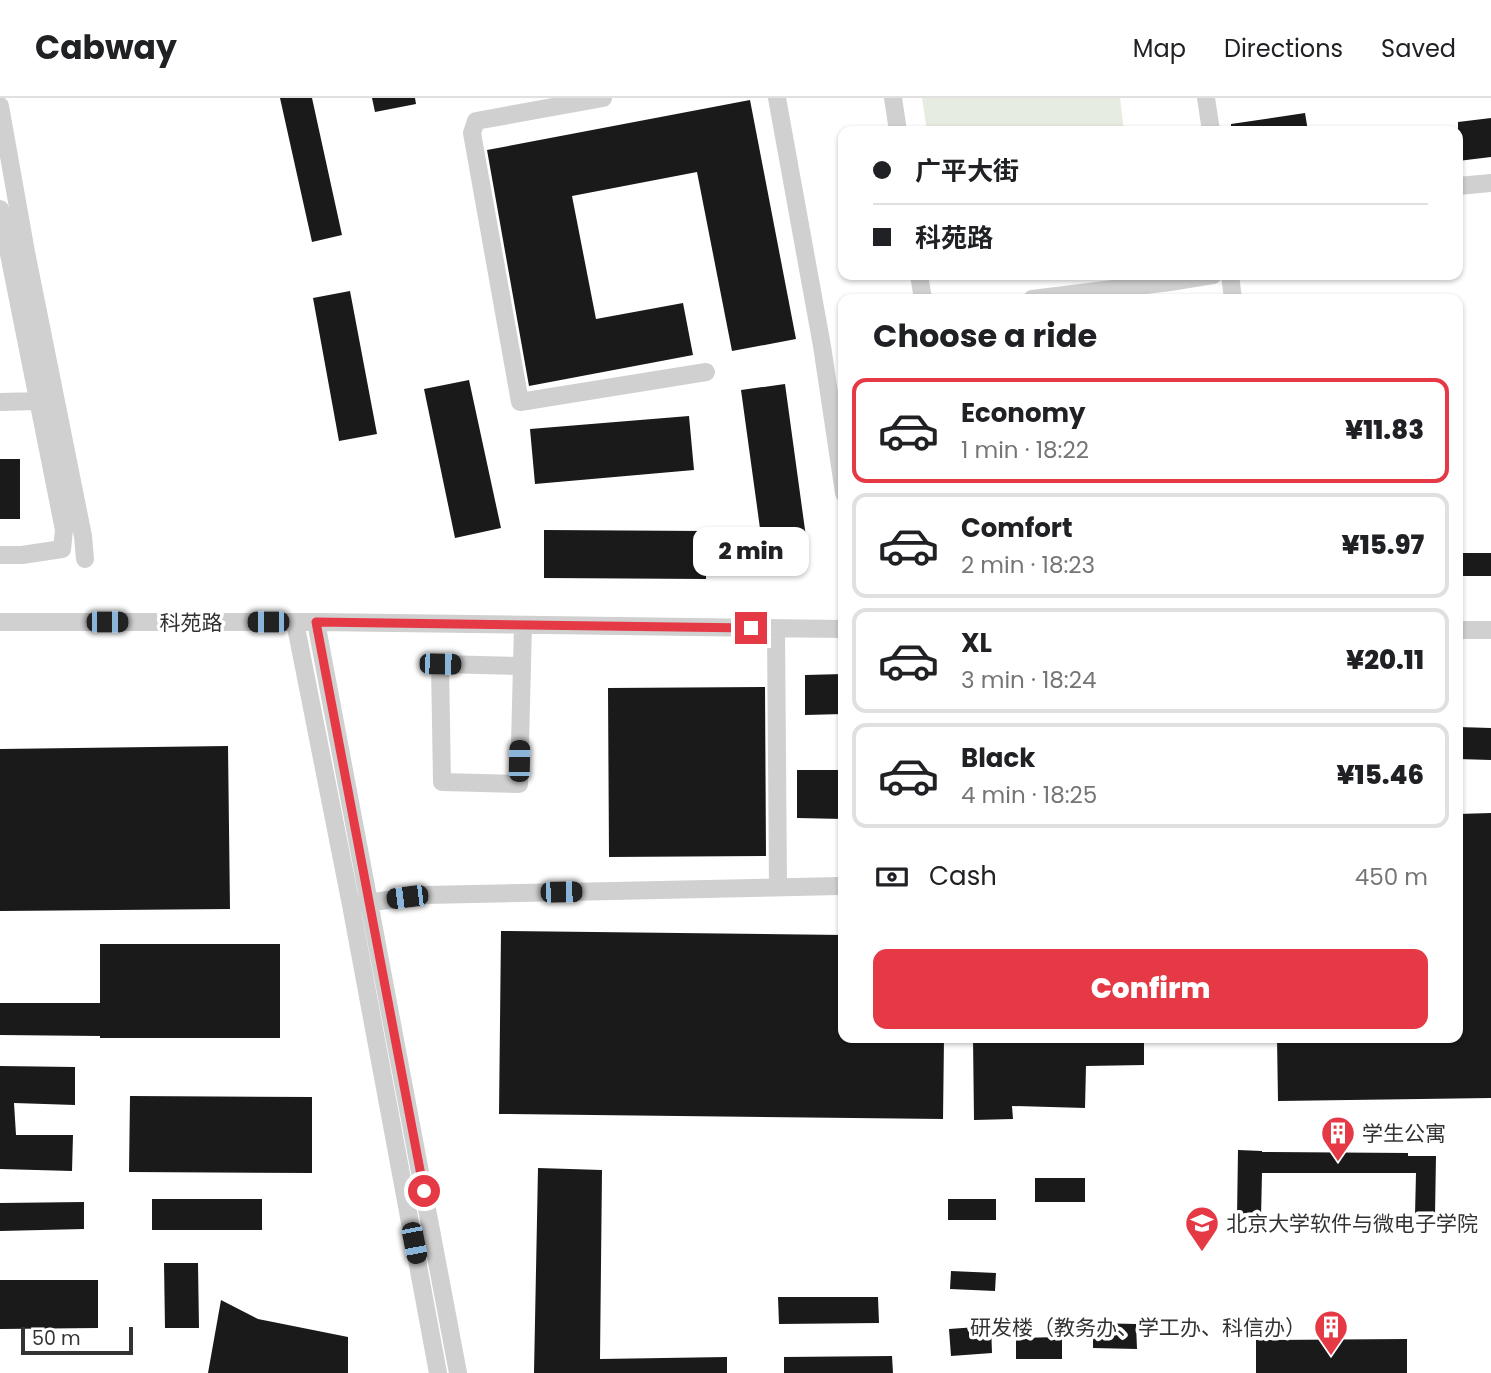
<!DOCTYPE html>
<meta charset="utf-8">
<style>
:root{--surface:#fff;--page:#f6f6f6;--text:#202124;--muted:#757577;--line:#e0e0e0;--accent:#e63946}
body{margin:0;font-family:Poppins,"Noto Sans SC",sans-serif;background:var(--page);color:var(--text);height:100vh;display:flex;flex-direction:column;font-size:26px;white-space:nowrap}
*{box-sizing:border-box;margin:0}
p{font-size:23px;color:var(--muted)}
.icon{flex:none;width:38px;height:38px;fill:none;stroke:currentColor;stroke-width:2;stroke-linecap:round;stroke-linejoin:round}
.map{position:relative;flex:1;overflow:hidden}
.panel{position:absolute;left:838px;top:196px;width:625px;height:749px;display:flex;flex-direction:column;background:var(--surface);border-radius:14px;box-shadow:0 2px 5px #0004}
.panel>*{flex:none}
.hud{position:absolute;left:838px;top:28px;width:625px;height:154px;border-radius:14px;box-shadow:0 2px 5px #0004;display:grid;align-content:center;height:154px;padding:0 35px;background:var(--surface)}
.scale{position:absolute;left:21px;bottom:18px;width:112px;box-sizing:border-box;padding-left:7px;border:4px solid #333;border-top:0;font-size:19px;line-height:24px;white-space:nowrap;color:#333;-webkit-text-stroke:5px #fff;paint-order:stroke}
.end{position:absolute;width:32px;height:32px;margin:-16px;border:9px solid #e63946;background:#fff;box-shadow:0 0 0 4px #fff}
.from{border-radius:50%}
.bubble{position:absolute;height:49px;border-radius:14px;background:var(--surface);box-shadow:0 2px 5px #0004;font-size:23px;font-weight:800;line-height:49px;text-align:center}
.car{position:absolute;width:21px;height:42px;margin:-21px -10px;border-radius:9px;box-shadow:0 0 5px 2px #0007;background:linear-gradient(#222 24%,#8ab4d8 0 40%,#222 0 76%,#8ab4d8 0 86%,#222 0)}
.hud b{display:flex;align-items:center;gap:24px;height:66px;font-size:26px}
.hud b+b{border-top:2px solid var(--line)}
.hud i{width:18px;height:18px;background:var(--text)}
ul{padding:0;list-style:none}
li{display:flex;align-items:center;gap:21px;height:105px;margin:0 14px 10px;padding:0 21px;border:4px solid var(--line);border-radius:14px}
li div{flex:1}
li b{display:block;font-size:26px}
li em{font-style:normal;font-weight:800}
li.current{border-color:var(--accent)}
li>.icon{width:63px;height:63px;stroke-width:1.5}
h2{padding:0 35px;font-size:32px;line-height:84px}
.pay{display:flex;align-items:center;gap:18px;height:77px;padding:0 35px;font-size:26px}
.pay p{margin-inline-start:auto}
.cta{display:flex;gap:14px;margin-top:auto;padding:14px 35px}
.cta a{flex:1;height:80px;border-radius:14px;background:var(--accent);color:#fff;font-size:28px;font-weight:800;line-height:80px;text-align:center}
header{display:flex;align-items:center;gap:42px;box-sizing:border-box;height:98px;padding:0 35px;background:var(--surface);border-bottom:2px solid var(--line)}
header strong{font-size:33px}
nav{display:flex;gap:38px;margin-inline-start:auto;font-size:24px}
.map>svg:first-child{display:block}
.green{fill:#e6ecdf}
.building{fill:#1a1a1a}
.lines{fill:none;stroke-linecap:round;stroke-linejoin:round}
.minor{stroke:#d0d0d0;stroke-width:18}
.route{stroke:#e63946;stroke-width:9}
.labels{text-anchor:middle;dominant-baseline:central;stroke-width:7;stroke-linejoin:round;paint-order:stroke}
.street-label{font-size:21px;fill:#333;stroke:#fff}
.poi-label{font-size:21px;fill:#333;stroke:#fff;text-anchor:start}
</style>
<header>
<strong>Cabway</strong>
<nav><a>Map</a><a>Directions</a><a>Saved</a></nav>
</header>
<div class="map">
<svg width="1491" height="1275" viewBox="0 0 1491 1275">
<rect width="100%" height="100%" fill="#fff"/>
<path class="green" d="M922,0H1120L1124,33H927Z"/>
<path class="building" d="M280,0H312L342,137L312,144Z
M372,0H415L416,6L375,14Z
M750,2L796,241L732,253L697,74L572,98L596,221L683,205L693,257L529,288L487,52Z
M1305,15L1308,33H1231V26Z
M1491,20V59L1458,63V24Z
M350,193L377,336L339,343L313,200Z
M469,282L501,430L455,440L424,291Z
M785,286L806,439L762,445L741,292Z
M689,318L694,372L535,386L530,331Z
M0,361H20V421H0Z
M544,432L706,433V481L544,480Z
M1458,455H1491V478H1458Z
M844,576V616L805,617V577Z
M765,589L766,758L609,759L608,590Z
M1458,629L1491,630V662L1458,661Z
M228,648L230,811L0,813V651Z
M797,672H844V721L797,720Z
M1491,715V1000L1278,1003L1277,940H1458V716Z
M501,833L844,837V940H944L943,1021L499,1016Z
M100,846H280V940H100V938L0,937V905H100Z
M973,940H1144V967L1086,968L1085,1010L1012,1008L1013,1021L974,1022Z
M0,968L75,969V1007L14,1005L16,1037H73L72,1073L0,1071Z
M130,998L312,999V1075L129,1074Z
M1238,1052L1262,1053V1054L1408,1055V1058H1436L1435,1117H1415L1416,1075H1262L1261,1119H1237Z
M538,1070L602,1072L600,1261L727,1259V1275H534Z
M1035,1080H1085V1104H1035Z
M152,1101H262V1132H152Z
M948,1101H996V1122H948Z
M84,1104V1131L0,1133V1105Z
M164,1165H198L199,1230H165Z
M951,1173L996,1175L995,1193L950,1191Z
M0,1182H98V1230L0,1231Z
M778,1199H878L879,1225L779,1226Z
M221,1202L258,1221L348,1239V1275H208Z
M1093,1225L1136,1226L1137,1251L1093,1250Z
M991,1228L992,1255L951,1258L949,1231Z
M1062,1239V1261H1016V1240Z
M1407,1241V1275H1256V1242Z
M892,1258L893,1275H784V1259Z"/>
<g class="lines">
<path class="minor" d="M603,0L476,23L472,35L520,304L706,274
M777,0L822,248L844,395
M893,0L898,33
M1206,0L1211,33
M0,8L26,154L83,438L85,461
M1458,88L1491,85
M0,111L64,432L62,451L22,457H0
M919,177L923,201
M1230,177L1233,201
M1032,201L1170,184L1213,177
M0,304L38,303
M0,524H316L844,531
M295,524L351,807L438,1275
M316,524L458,1275
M776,531L778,789
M1458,532H1491
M521,568L440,566L442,684L519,686L523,527
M358,806L425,797L839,788"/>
</g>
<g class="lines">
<path class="route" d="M424,1093L316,524L751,530"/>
</g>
<defs>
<g id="building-pin" transform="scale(1.75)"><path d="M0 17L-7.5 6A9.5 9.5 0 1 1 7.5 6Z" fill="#e63946" stroke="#fff"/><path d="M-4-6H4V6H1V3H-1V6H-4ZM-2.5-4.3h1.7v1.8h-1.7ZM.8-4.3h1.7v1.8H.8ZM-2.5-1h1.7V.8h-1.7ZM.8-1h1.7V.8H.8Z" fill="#fff"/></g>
<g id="university-pin" transform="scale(1.75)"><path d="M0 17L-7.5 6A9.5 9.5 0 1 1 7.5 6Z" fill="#e63946" stroke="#fff"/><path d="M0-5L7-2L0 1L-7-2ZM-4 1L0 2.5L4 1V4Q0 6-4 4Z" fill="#fff"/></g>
</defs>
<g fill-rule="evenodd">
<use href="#building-pin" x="1338" y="1035"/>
<use href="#university-pin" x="1202" y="1125"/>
<use href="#building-pin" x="1331" y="1229"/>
</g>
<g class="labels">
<g class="street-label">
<text x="191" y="524">科苑路</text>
</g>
<g class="poi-label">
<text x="1362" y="1035">学生公寓</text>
<text x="1226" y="1125">北京大学软件与微电子学院</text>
<text x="1306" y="1229" text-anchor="end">研发楼（教务办、学工办、科信办）</text>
</g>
</g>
</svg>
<div class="scale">50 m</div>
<i class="end from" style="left:424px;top:1093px"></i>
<i class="end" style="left:751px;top:530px"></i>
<div class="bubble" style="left:693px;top:429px;width:116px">2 min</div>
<i class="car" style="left:107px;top:524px;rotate:90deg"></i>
<i class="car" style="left:268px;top:524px;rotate:270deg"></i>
<i class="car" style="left:440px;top:566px;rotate:91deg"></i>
<i class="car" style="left:519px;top:663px;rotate:1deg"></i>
<i class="car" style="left:561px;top:794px;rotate:89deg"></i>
<i class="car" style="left:407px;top:799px;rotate:263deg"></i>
<i class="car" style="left:414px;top:1145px;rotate:169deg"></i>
<div class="hud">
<b><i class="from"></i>广平大街</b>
<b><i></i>科苑路</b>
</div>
<section class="panel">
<h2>Choose a ride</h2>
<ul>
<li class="current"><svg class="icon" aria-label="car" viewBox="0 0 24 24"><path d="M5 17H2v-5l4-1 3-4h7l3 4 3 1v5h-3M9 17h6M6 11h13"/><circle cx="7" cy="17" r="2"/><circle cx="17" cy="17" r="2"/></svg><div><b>Economy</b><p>1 min · 18:22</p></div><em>¥11.83</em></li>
<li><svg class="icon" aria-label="car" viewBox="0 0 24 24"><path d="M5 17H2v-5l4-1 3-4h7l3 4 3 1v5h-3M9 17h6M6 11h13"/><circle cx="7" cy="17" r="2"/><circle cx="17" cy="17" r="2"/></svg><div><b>Comfort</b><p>2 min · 18:23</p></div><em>¥15.97</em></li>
<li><svg class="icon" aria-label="car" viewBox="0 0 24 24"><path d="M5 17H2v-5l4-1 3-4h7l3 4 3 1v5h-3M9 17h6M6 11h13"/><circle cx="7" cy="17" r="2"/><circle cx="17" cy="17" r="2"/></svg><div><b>XL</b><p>3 min · 18:24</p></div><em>¥20.11</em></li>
<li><svg class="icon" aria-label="car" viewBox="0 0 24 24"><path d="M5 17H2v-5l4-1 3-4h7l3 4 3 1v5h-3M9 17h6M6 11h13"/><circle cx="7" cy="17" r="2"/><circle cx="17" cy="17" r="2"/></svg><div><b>Black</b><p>4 min · 18:25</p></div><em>¥15.46</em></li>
</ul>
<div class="pay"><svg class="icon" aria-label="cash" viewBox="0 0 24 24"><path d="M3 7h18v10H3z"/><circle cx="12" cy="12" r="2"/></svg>Cash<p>450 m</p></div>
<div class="cta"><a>Confirm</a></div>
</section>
</div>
